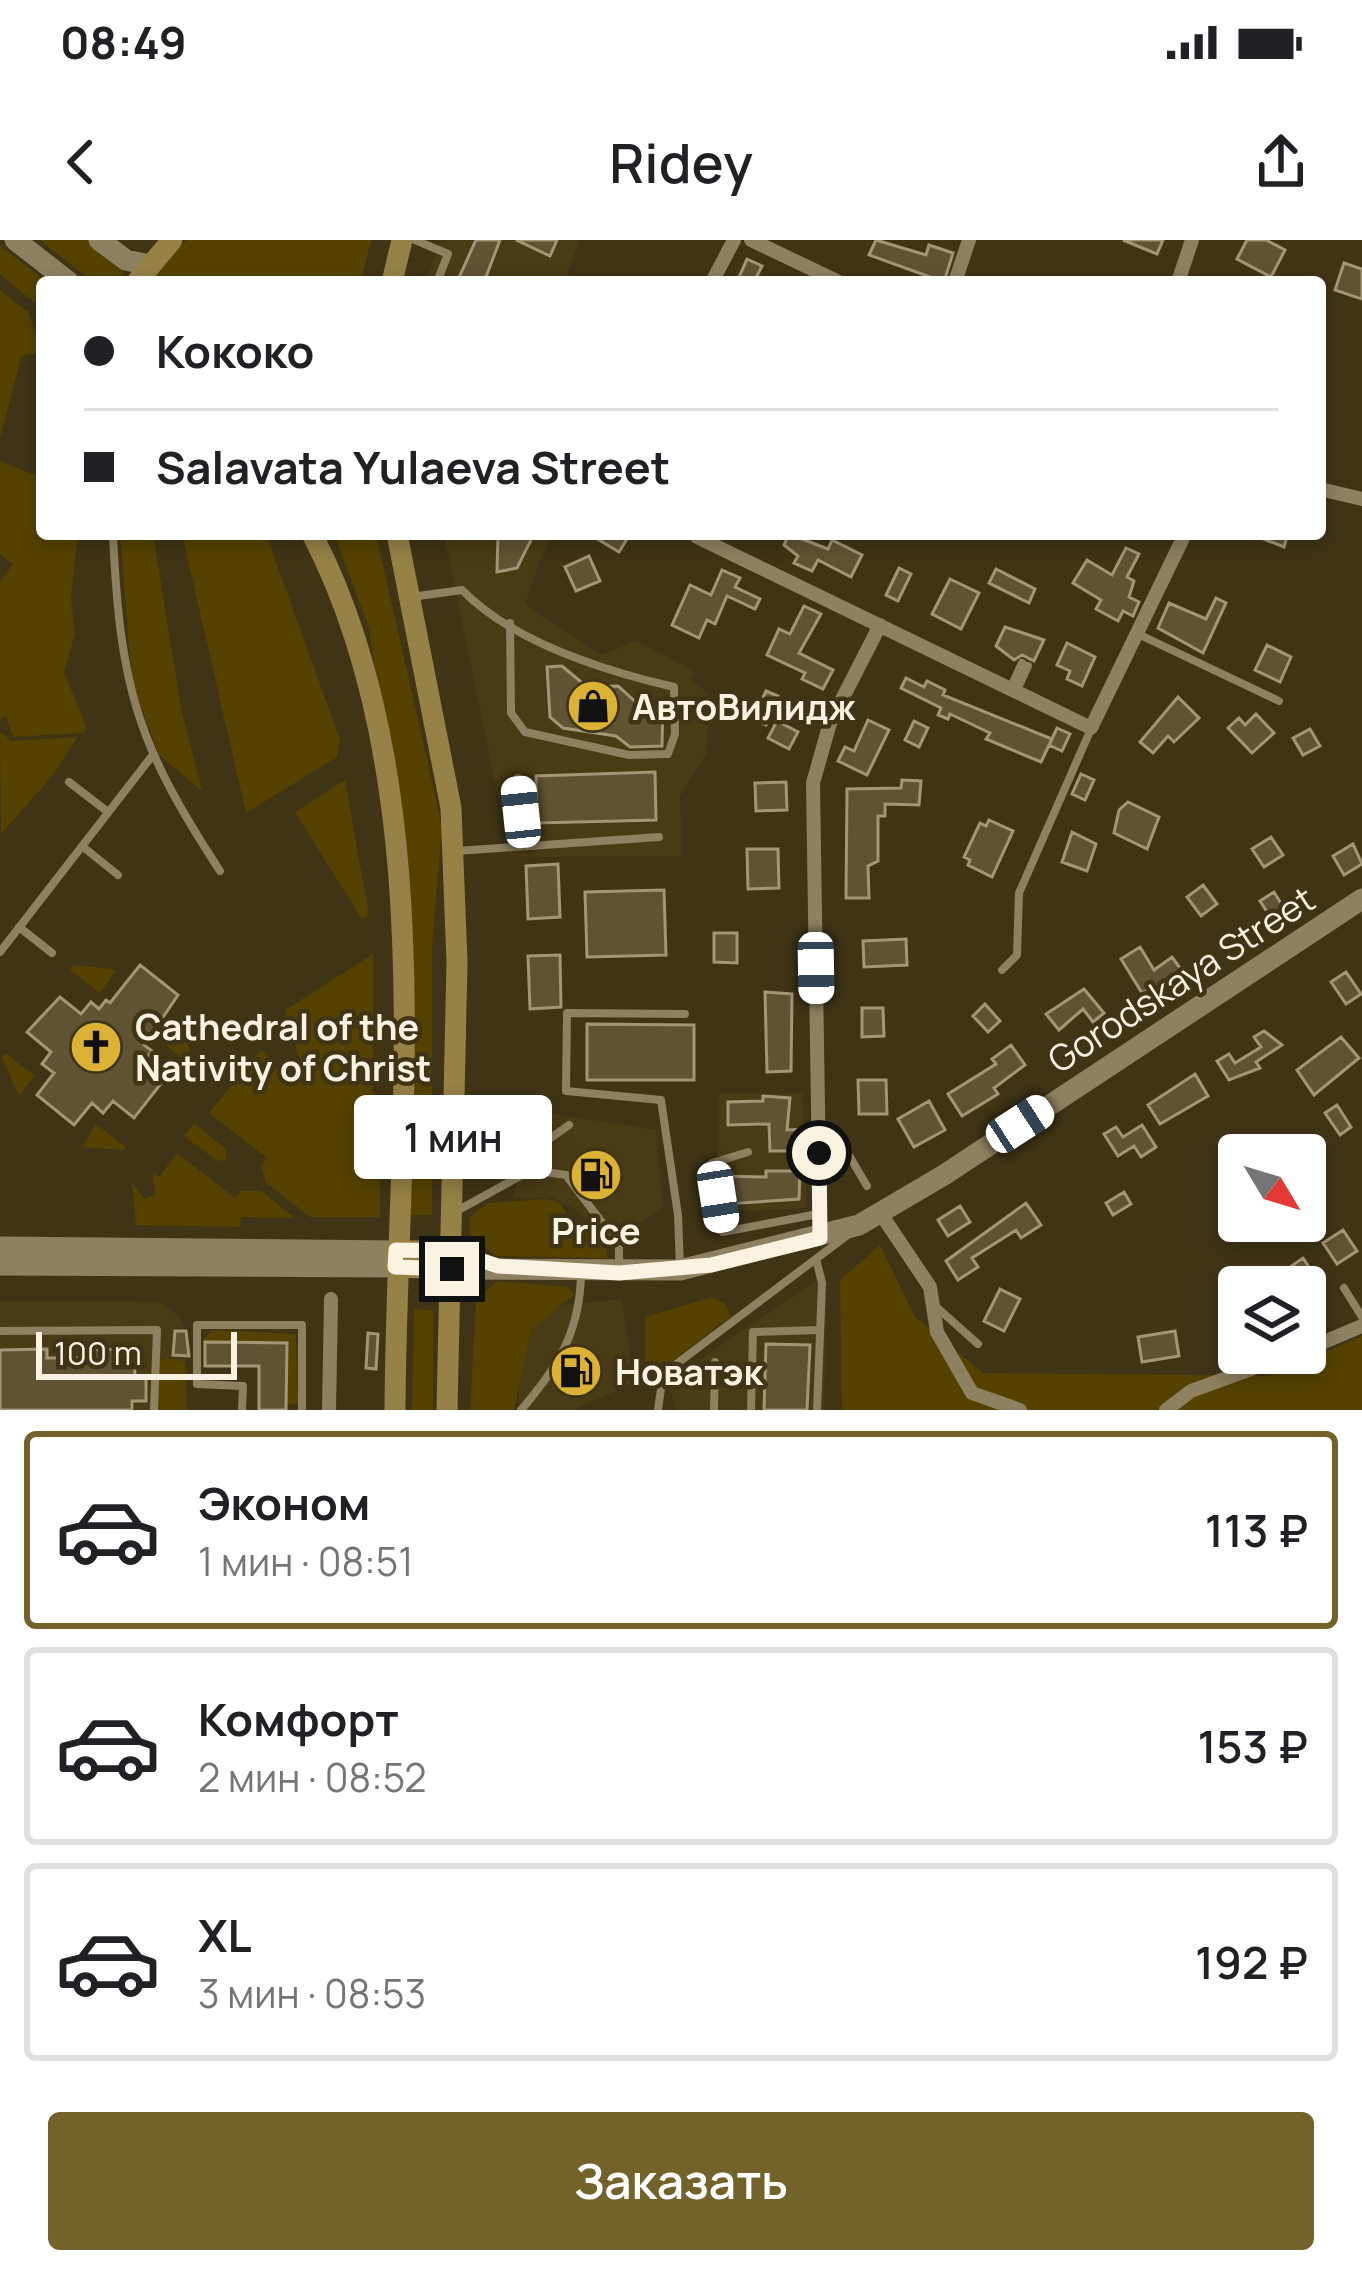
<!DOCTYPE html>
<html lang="ru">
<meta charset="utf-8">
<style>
:root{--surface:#fff;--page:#f6f6f6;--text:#202124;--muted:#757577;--line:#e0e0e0;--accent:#74622b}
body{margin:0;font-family:Manrope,sans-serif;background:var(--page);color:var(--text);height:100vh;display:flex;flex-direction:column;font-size:45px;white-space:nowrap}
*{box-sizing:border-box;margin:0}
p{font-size:39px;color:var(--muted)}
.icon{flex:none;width:66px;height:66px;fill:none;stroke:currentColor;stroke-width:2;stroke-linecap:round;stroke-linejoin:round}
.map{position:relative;height:1170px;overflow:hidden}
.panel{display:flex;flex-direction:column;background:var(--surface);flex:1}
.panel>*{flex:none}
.guide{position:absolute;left:36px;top:36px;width:1290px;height:264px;border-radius:12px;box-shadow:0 6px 18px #0003;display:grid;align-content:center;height:264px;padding:0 48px;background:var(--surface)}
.needle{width:78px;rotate:128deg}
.buttons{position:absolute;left:1218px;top:894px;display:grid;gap:24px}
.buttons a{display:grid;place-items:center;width:108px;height:108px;border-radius:12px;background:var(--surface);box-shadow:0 6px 18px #0003;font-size:60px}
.scale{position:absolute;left:36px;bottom:30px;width:201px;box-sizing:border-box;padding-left:12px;border:6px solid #faf3e2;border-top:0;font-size:33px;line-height:42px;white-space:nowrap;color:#faf3e2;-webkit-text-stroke:9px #3f3416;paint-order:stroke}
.end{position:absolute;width:54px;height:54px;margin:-27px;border:15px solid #faf3e2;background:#111;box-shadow:0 0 0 6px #111}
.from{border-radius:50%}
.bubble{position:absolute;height:84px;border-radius:12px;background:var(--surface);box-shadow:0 6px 18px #0003;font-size:39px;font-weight:600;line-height:84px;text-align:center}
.car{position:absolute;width:36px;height:72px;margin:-36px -18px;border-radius:15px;box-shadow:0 0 9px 3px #0007;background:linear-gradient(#fff 24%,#345 0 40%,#fff 0 76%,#345 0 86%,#fff 0)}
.guide b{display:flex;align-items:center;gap:42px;height:114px;font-size:45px}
.guide b+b{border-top:3px solid var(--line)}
.guide i{width:30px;height:30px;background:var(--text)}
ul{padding:21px 0 0;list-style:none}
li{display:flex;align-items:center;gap:36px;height:198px;margin:0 24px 18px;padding:0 24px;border:6px solid var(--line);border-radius:12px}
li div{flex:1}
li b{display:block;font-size:45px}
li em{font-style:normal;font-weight:600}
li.on{border-color:var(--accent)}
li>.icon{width:108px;height:108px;stroke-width:1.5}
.button{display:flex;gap:24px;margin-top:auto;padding:24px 48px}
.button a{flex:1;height:138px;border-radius:12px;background:var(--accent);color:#fff;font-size:48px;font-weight:600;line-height:138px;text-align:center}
.status{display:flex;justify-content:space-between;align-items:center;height:84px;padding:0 60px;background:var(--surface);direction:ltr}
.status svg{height:33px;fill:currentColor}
header{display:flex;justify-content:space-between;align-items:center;height:156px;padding:0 48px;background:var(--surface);font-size:54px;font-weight:600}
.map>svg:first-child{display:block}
.built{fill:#493b15}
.green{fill:#554200}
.building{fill:#5f5334;stroke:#a39676;stroke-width:3}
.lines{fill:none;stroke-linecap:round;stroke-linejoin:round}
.lane{stroke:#8d8161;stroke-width:8}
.street{stroke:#8d8161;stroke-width:14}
.secondary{stroke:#8d8161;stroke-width:21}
.primary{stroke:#968147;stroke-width:21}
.route{stroke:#faf3e2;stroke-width:15}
.labels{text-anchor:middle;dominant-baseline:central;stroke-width:9;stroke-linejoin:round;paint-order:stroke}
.poi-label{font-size:36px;font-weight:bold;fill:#faf3e2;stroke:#3f3416;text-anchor:start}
.street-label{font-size:36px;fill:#faf3e2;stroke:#3f3416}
</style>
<div class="status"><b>08:49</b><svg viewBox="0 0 49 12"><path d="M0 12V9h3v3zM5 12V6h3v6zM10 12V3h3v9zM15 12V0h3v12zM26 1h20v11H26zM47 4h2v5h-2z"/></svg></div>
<header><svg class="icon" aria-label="back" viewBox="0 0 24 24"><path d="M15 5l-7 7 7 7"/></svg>Ridey<svg class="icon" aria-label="share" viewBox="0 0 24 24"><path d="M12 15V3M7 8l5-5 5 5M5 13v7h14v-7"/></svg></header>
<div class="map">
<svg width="1362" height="1170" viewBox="0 0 1362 1170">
<rect width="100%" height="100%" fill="#3f3416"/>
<path class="built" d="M440,0H580L564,42H425Z
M444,294H550L525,364L600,415L636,401L695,431L691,439L708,453L707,514L680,556L682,616L510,617Z
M719,854H803L806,968L717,972Z
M529,870L656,890L663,967L611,1003L576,970L554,958L514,957Z
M827,1033L824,1170H677L670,1150L679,1134Z
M622,1059L634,1143L572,1170H519V1070Z
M0,1061L159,1062L180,1076L185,1091L188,1170H0Z"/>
<path class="green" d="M40,0H89L124,30L121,39L93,42Z
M186,0H371L361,42H149Z
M0,6L47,42H42V69L0,34Z
M0,50L28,72L42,112L21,117L0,199Z
M0,221L42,238V294H78L71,359L75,394L64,432L86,486L84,493L13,497L6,475L0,480V342L13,324L0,314Z
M120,294H153L154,299L181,468L202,551L159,515L132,442Z
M182,294H266L340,500L337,517L246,573Z
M334,294H376L442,586L432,707V975H405L385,484L368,385Z
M0,492L12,501L77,497L54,534L1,594Z
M345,540L369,675L362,679L295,572Z
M373,714V860L380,862V977H310L266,943L261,926L266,917L209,873L261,810L286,836L302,828L285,770Z
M74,725L112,729L115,732L100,753L70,730Z
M179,781L193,819L190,824L160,801Z
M5,813L35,836L19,856L2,818Z
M194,883L227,910L225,921L216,920L184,896Z
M96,884L126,907L124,910L82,907Z
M177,913L235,958L241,951H261L295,978L241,977L240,987L136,985L132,943L144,959L155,955L153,932L159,937Z
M546,959L560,963C565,969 567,978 573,982C591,993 607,990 607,1018L496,1016L470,996L469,978L488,963Z
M880,1005L915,1077L983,1133L1269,1136L1362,1096V1170H842L840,1040Z
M497,1041L568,1047L574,1055L531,1090L514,1170H470L476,1060Z
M712,1057L725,1064L731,1076L663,1128L645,1122V1077Z
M414,1069L433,1070V1170H412Z
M212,1090L296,1094L298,1164L286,1165L287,1103L202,1102Z
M167,1118L186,1122L185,1170H158V1124Z"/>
<path class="building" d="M476,0H500L484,42H457Z
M516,0H557L550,16Z
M876,0L926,15L929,5L953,13L944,42L869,15Z
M1123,0H1163L1157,14Z
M1247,0H1266L1285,10L1271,37L1237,19Z
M747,19L762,26L754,42H737Z
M1344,23L1362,29V59L1335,50Z
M498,294H534L517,328L497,332Z
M589,294H630L619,312Z
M789,294L828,309L832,300L862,315L851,337L818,320L812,331L794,323L798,316L784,305Z
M1251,294H1288L1284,307Z
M1126,308L1139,314L1127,337L1134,341L1129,357L1139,362L1133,376L1123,371L1118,381L1096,369L1101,360L1073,343L1087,320L1112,335Z
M589,316L600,341L576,351L565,327Z
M899,328L911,334L898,361L886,355Z
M996,329L1035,349L1029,363L989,343Z
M722,330L740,338L735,347L760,359L755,369L727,356L715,384L707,380L699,398L672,385L690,345L711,355Z
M950,339L979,353L961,389L932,374Z
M1216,358L1226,363L1203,413L1158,388L1169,363L1206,379Z
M804,366L821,374L799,413L833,430L823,449L802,439L805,433L767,415L779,389L790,394Z
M1005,387L1044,400L1034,421L1022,415L1014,420L996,406Z
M1067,403L1095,417L1082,446L1067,439L1070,431L1057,425Z
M1267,405L1291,417L1280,442L1255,430Z
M562,426L587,447L618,446L639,465L663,464L662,506L630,507L616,496L563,488L550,477L547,427Z
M906,438L924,447L927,441L945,450L943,455L1052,499L1041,522L986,499L990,493L950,474L948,479L938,475L941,468L901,448Z
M766,451L778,456L766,485L753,479Z
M1178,457L1199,478L1174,502L1168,496L1153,513L1140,502Z
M1256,474L1274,493L1252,513L1228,488L1239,478L1245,485Z
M868,480L889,490L867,535L838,521L845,507L854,511Z
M777,481L798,492L789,509L768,498Z
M914,481L928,488L919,507L905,500Z
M1057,488L1070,494L1062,511L1049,505Z
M1310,489L1320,506L1303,515L1293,498Z
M655,532L656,580L537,583L536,536Z
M1081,534L1094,540L1085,560L1072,554Z
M902,540L921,541L919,565L885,564V576H878V621L868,626L869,658H846L847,549L901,548Z
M786,542L787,570L756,571L755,543Z
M1128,562L1159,577L1147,609L1114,593L1119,570Z
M989,580L1013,591L992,637L968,625L970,620L964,617L980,583L986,586Z
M1072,592L1096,604L1087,631L1062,622Z
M1271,597L1283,615L1264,627L1252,609Z
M1353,604L1362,624L1344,635L1333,616Z
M747,609H778L779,648L748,649Z
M558,624L560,677L528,679L526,626Z
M1203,645L1217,664L1201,676L1187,657Z
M664,650L666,715L587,717L585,652Z
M1274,652L1285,670L1271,678L1260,661Z
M714,693H737V723L714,722Z
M906,699L907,725L864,727L863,701Z
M1140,707L1154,730L1172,717L1183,732L1142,753L1121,719Z
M560,715L561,767L530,769L528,716Z
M140,725L178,755L144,805L152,811L146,819L167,836L134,878L113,861L103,873L92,863L74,885L37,855L54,833L42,824L51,812L27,792L60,757L81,774L91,762L99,769L106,760L110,763Z
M1346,732L1361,754L1346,764L1331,742Z
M1084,749L1104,773L1093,782L1083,769L1059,790L1046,774Z
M765,752L792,754L791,831L767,832Z
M985,764L1000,781L988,792L973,776Z
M862,768H883L884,796L862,797Z
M587,784L694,785V840H587Z
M1264,791L1282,805L1256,822L1260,828L1229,840L1217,821L1229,814L1235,823L1261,807L1254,797Z
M1341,797L1359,818L1314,855L1297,830Z
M1011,805L1025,825L994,848L998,854L962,876L948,854L996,824L992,819Z
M1195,834L1208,856L1160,884L1148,865Z
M858,840H886L887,874H859Z
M763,856L790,858L787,890L805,889V911H770L769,884L728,885V862L763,861Z
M929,861L945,890L914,907L898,879Z
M1337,865L1351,887L1340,895L1325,873Z
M1142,885L1156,907L1141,917L1134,906L1118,916L1104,894L1116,887L1123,897Z
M580 938a11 11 0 1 1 22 0a11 11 0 1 1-22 0Z
M766,931H800L799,959L727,964L723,936L766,937Z
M1124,952L1131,964L1113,975L1106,963Z
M1026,963L1041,985L1021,998L1016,990L972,1018L978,1027L958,1040L946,1021Z
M960,966L970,982L948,996L938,980Z
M1343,990L1357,1011L1337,1024L1323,1003Z
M1303,1018L1318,1041L1310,1047H1278L1273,1039Z
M1000,1049L1020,1059L1004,1091L984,1081Z
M175,1091H186L189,1116L173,1115Z
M1175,1091L1179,1116L1142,1122L1138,1097Z
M368,1093L378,1094L376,1129L366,1128Z
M205,1102L287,1103L286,1170H259V1126H205Z
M766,1104L810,1105L807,1170H764Z
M47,1109V1118H80V1110L134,1109L135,1136H146V1161H132V1170H0V1110Z
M580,1119L597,1132L584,1149L568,1136Z"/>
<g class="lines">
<path class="lane" d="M415,0L448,14L437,42
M113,294C120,446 136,503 220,631
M411,357L462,350C513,402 605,431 674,447L675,494L668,514L629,515L525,492L511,473L510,383
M1138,394L1279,461
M1010,449L1022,423
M1016,452L1028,426
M518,538L525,606
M69,542L108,572
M82,606L118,635
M457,611L659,597
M19,687L52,713
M0,712L152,516
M1002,730L1017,715L1019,653L1091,489
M748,912L712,923L723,992L818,974
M821,913L847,912L867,946
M531,930L538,907L569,885
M455,972L531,930L566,935L619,1005V1026
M680,1028L678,975L661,860L566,851L567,773L685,774
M1344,1048L1362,1077
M934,1065L978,1104
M0,1091L157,1090L154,1170
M242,1170L243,1146L197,1144V1085H302V1170
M521,1170C558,1127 580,1092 581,1034
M658,1170L663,1134L849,994
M714,1170L715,1122
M751,1170L753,1092L819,1090
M817,1170L822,1043L817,1023"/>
<path class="street" d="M751,0L839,42
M712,42L734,0
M955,42L969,0
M1178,42L1192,0
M1320,249L1362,259
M697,297L1091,488L1185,294
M881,974L930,1047L937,1092L972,1153L1020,1170
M820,998L813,543L830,483L880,385
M1305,1110L1362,1086
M329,1170L331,1059
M1166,1170L1191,1151L1295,1113"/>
<path class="secondary" d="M15,0L69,42
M99,0L126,20L149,25
M0,1007L396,1011
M0,1025L395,1027
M452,1029L680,1030L859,985L944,935L1362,659"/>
<path class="primary" d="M137,42L172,0
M392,42L402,0
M312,294C444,547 396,894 395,1170
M397,294L451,568L457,722L447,1170
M396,1011H453
M395,1027L452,1029"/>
</g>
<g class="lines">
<path class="route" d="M452,1029L395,1027L396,1010L453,1011L498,1026L619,1033L711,1025L820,998L819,913"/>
</g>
<defs>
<g id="shop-disc" transform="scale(2.7)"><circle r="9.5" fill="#dbb233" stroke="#3f3416"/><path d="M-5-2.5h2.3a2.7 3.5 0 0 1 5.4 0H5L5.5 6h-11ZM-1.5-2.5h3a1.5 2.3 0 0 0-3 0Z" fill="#111"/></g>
<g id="church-disc" transform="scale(2.7)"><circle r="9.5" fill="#dbb233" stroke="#3f3416"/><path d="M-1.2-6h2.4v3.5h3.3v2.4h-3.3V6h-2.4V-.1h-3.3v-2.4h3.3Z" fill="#111"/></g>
<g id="fuel-disc" transform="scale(2.7)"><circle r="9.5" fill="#dbb233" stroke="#3f3416"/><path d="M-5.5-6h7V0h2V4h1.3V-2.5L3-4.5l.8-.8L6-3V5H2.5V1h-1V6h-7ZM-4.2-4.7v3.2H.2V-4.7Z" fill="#111"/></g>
</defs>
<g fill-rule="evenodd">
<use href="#shop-disc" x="593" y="466"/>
<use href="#church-disc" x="96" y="807"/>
<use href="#fuel-disc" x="596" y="935"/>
<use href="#fuel-disc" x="576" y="1131"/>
</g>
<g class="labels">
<g class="poi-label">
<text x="632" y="466">АвтоВилидж</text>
<text x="135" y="786">Cathedral of the<tspan x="135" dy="41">Nativity of Christ</tspan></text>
<text x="596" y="990" text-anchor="middle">Price</text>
<text x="615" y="1131">Новатэк</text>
</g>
<g class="street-label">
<text transform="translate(1181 739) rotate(-33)">Gorodskaya Street</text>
</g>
</g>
</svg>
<div class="buttons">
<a><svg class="needle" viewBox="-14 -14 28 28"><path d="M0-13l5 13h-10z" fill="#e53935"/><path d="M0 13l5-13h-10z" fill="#757577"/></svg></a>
<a><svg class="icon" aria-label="layers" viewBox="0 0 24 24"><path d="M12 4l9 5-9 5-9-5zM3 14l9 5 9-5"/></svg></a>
</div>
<div class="scale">100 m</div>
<i class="end from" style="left:819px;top:913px"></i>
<i class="end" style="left:452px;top:1029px"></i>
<div class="bubble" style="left:354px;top:855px;width:198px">1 мин</div>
<i class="car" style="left:521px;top:572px;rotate:354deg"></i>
<i class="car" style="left:816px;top:728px;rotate:179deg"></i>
<i class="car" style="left:1020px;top:884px;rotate:57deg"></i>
<i class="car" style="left:718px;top:957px;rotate:171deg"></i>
<div class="guide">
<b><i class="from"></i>Кококо</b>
<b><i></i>Salavata Yulaeva Street</b>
</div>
</div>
<section class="panel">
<ul>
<li class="on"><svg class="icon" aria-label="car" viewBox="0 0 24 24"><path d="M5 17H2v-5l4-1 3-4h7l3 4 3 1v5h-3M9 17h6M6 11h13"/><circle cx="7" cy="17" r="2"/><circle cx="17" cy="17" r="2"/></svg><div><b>Эконом</b><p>1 мин · 08:51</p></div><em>113 ₽</em></li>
<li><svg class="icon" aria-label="car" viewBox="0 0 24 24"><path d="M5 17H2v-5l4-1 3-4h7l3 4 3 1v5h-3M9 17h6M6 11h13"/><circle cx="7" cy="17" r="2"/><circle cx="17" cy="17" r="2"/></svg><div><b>Комфорт</b><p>2 мин · 08:52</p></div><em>153 ₽</em></li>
<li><svg class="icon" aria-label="car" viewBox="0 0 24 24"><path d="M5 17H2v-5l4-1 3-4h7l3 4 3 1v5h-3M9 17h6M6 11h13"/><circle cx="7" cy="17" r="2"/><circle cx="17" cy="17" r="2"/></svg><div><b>XL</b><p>3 мин · 08:53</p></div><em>192 ₽</em></li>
</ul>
<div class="button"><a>Заказать</a></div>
</section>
